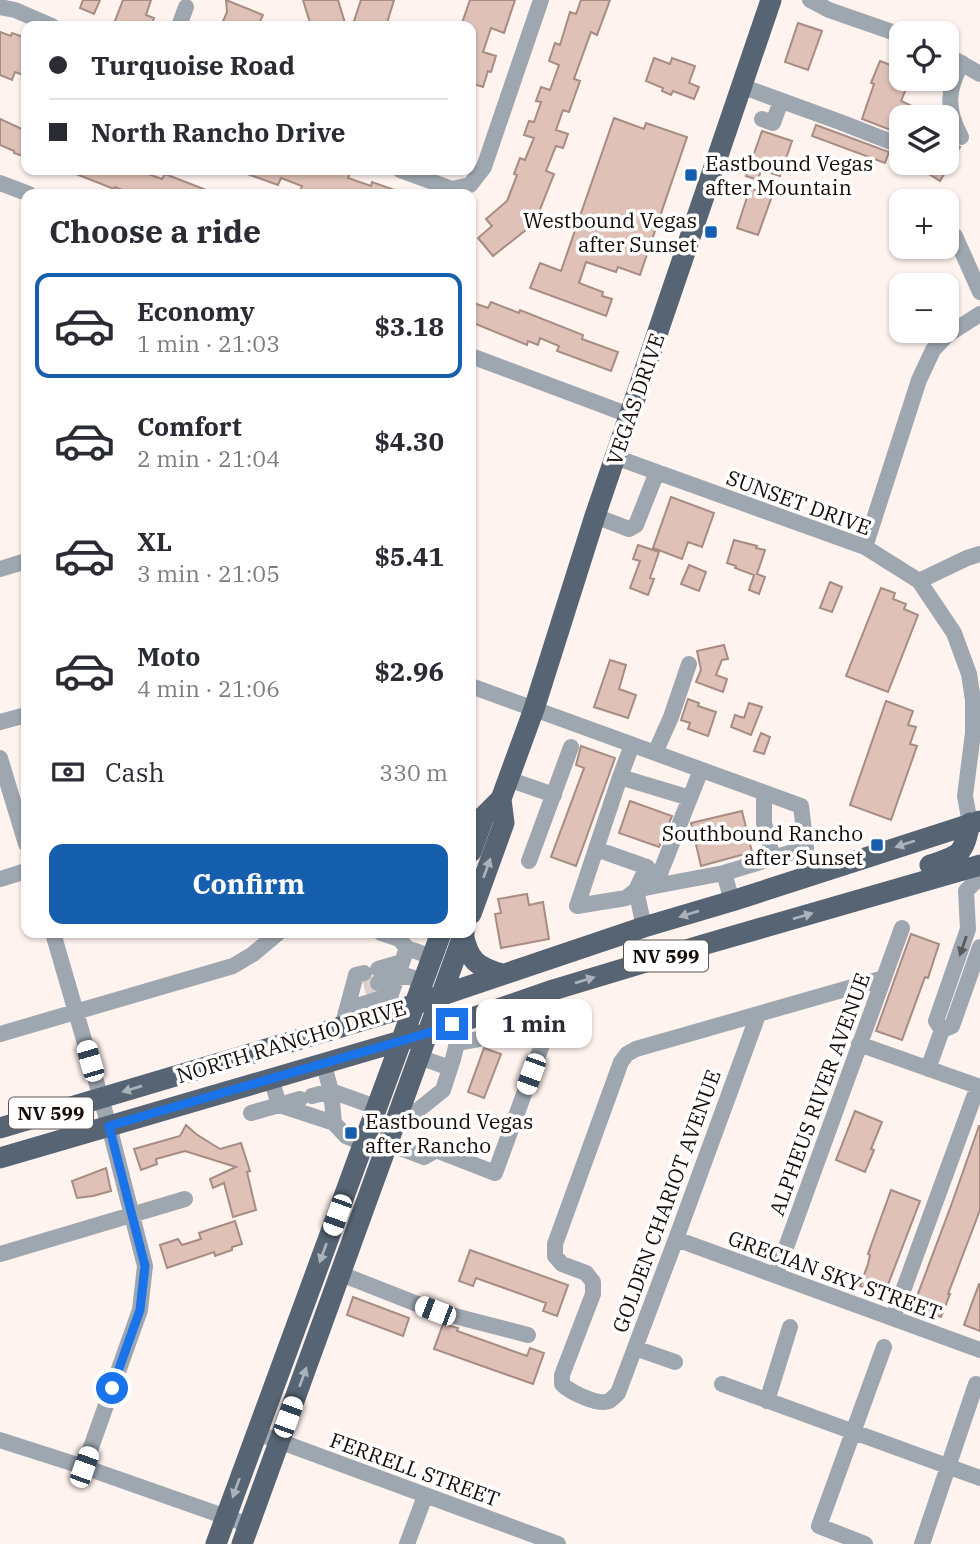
<!DOCTYPE html>
<meta charset="utf-8">
<style>
:root{--surface:#fff;--page:#f2f2f3;--text:#2b2b33;--muted:#7c7c81;--line:#e1e1e2;--accent:#165fae}
body{margin:0;font-family:"IBM Plex Serif",serif;background:var(--page);color:var(--text);height:100vh;display:flex;flex-direction:column;font-size:26px;white-space:nowrap}
*{box-sizing:border-box;margin:0}
p{font-size:23px;color:var(--muted)}
.icon{flex:none;width:38px;height:38px;fill:none;stroke:currentColor;stroke-width:2;stroke-linecap:round;stroke-linejoin:round}
.map{position:relative;flex:1;overflow:hidden}
.drawer{position:absolute;left:21px;top:189px;width:455px;height:749px;display:flex;flex-direction:column;background:var(--surface);border-radius:14px;box-shadow:0 2px 5px #0004}
.drawer>*{flex:none}
.guide{position:absolute;left:21px;top:21px;width:455px;height:154px;border-radius:14px;box-shadow:0 2px 5px #0004;display:grid;align-content:center;height:154px;padding:0 28px;background:var(--surface)}
.buttons{position:absolute;left:889px;top:21px;display:grid;gap:14px}
.buttons a{display:grid;place-items:center;width:70px;height:70px;border-radius:14px;background:var(--surface);box-shadow:0 2px 5px #0004;font-size:35px}
.end{position:absolute;width:32px;height:32px;margin:-16px;border:9px solid #1a73e8;background:#fff;box-shadow:0 0 0 4px #fff}
.from{border-radius:50%}
.bubble{position:absolute;height:49px;border-radius:14px;background:var(--surface);box-shadow:0 2px 5px #0004;font-size:23px;font-weight:700;line-height:49px;text-align:center}
.car{position:absolute;width:21px;height:42px;margin:-21px -10px;border-radius:9px;box-shadow:0 0 5px 2px #0007;background:linear-gradient(#fff 24%,#345 0 40%,#fff 0 76%,#345 0 86%,#fff 0)}
.guide b{display:flex;align-items:center;gap:24px;height:66px;font-size:26px}
.guide b+b{border-top:2px solid var(--line)}
.guide i{width:18px;height:18px;background:var(--text)}
ul{padding:0;list-style:none}
li{display:flex;align-items:center;gap:21px;height:105px;margin:0 14px 10px;padding:0 14px;border:4px solid transparent;border-radius:14px}
li div{flex:1}
li b{display:block;font-size:26px}
li em{font-style:normal;font-weight:700}
li.on{border-color:var(--accent)}
li>.icon{width:63px;height:63px;stroke-width:1.5}
h2{padding:0 28px;font-size:32px;line-height:84px}
.pay{display:flex;align-items:center;gap:18px;height:77px;padding:0 28px;font-size:26px}
.pay p{margin-inline-start:auto}
.button{display:flex;gap:14px;margin-top:auto;padding:14px 28px}
.button a{flex:1;height:80px;border-radius:14px;background:var(--accent);color:#fff;font-size:28px;font-weight:700;line-height:80px;text-align:center}
.map>svg:first-child{display:block}
.building{fill:#dfc1b8;stroke:#a78c83;stroke-width:2}
.lines{fill:none;stroke-linecap:round;stroke-linejoin:round}
.minor-tunnel{stroke:#dcd0cc;stroke-width:16;stroke-dasharray:16 8;stroke-linecap:butt}
.minor{stroke:#9ea6af;stroke-width:16}
.major{stroke:#576474;stroke-width:21}
.oneway{fill:#abb2ba}
.oneway2{fill:#5a5a5c}
.route{stroke:#1a73e8;stroke-width:9}
.poi-dot{fill:#165fae;stroke:#fff;stroke-width:2.5}
.labels{text-anchor:middle;dominant-baseline:central;stroke-width:7;stroke-linejoin:round;paint-order:stroke}
.shield{fill:#fff;stroke:#5c5653;stroke-width:2}
.shield-label{font-size:19px;font-weight:bold;fill:#160d09}
.poi-label{font-size:21px;fill:#160d09;stroke:#fff;text-anchor:start}
.street-label{font-size:21px;fill:#160d09;stroke:#fff}
</style>
<div class="map">
<svg width="980" height="1544" viewBox="0 0 980 1544">
<rect width="100%" height="100%" fill="#fff3ef"/>
<path class="building" d="M83,0H100L94,14L80,8Z
M123,0H151L146,15L154,18L151,26H113Z
M226,0L263,15L258,26H221L227,12Z
M303,0H338L345,23L333,26H311Z
M361,0H394L386,26H369L354,21Z
M470,0H515L504,33L491,28L483,52L496,56L491,72L488,71L483,87L471,83V26H461Z
M581,0H610L597,35L591,32L574,79L580,81L569,112L563,110L556,130L568,134L563,148L556,146L546,171L554,174L533,227L531,226L493,256L478,238L492,226L486,219L507,201L517,175L514,174L520,158L525,160L534,138L524,135L529,121L534,122L541,102L536,101L541,87L550,90L559,65L549,61L555,43L560,45L570,12L576,14Z
M798,23L822,31L808,70L785,62Z
M0,32L11,36L12,33L26,38V47L22,59L26,61V76L15,72L12,80L0,75Z
M654,58L670,64L672,58L695,66L689,83L699,87L694,99L673,91L671,95L662,91L663,88L646,81Z
M880,61L901,69V79H910L901,101L910,105L906,117H901V134L862,119L874,84L871,83Z
M614,118L644,129L646,123L687,137L640,275L618,267L616,272L586,262L579,283L603,292L602,296L612,299L606,316L530,288L540,263L561,271Z
M0,119L26,131V157L14,153V151L0,145Z
M816,125L889,152L885,163L812,136Z
M762,131L792,141L780,176L761,170L758,180L746,176Z
M947,134L955,145L960,147L940,181L923,170L928,163H947Z
M66,170H137L162,179L165,174L214,193L132,194L115,187L114,189Z
M239,170H341L350,173L348,178L371,186L372,182L403,193L299,194L302,186L281,178L278,185L239,171Z
M750,188L772,196L758,235L737,228Z
M471,302L488,308L491,302L519,313L520,310L583,335L582,339L618,352L611,371L557,351L559,346L540,338L538,345L528,341L527,345L471,322Z
M671,497L714,513L702,547L688,542L682,559L653,548Z
M734,540L757,546L756,548L765,550L757,574L765,577L759,594L749,590L754,575L735,568L736,566L727,563Z
M638,545L659,552L650,578L654,579L648,595L630,588L640,561L633,559Z
M689,565L706,572L699,591L681,584Z
M830,582L842,587L832,612L820,608Z
M881,588L895,593L893,599L906,604L904,609L918,615L888,692L846,676Z
M724,645L728,659L722,660L716,675L727,679L723,692L696,682L701,670L697,651Z
M610,660L626,665L619,689L636,695L628,718L594,707Z
M688,699L699,703L698,706L716,712L708,736L688,729L690,723L681,720Z
M886,701L913,711L908,725L916,727L910,744L917,746L891,820L850,805Z
M749,703L762,707L751,735L731,727L735,715L744,718Z
M761,733L770,737L764,754L754,751Z
M581,746L615,758L576,866L551,857L584,768L576,765Z
M630,801L672,816L659,847L619,833Z
M742,811L752,852L701,866L691,823Z
M527,894L529,905L543,902L549,939L501,948L495,914L501,913L498,899Z
M911,934L939,944L928,978L925,977L902,1040L876,1031Z
M484,1048L501,1054L484,1098L468,1092Z
M855,1111L882,1122L871,1149L874,1150L865,1172L836,1160Z
M186,1125L196,1134L220,1149L241,1143L250,1171L247,1172L256,1210L233,1217L224,1183L213,1188L210,1179L236,1167L185,1151L156,1159L157,1164L141,1170L134,1149L180,1136Z
M979,1126H980V1210L948,1294H950L941,1317L913,1307L952,1203Z
M106,1168L111,1191L93,1196L77,1198L72,1181Z
M891,1190L920,1201L884,1295L860,1286L868,1264L870,1255L868,1254Z
M235,1221L242,1244L232,1247V1250L215,1256L214,1252L167,1268L160,1245L178,1239L182,1245L201,1239L199,1233Z
M470,1250L568,1285L557,1316L543,1311L546,1303L476,1278L473,1286L459,1281Z
M979,1284H980V1331L964,1325Z
M353,1297L409,1318L403,1336L347,1315Z
M443,1324L458,1328L457,1331L527,1356L530,1348L544,1353L533,1384L434,1349Z"/>
<g class="lines">
<path class="minor-tunnel" d="M364,987L378,983"/>
<path class="minor" d="M810,0L829,10L901,35
M0,7L15,10L52,26
M179,26L186,7
M947,55L980,74
M741,86L840,122L899,145
M762,119L773,123L781,101
M961,137C946,109 947,90 962,63
M400,170L452,189L470,185L484,167L541,0
M0,183L29,194
M955,236L980,292
M471,356L629,415
M615,457L865,547L919,581L954,633L969,674L973,700V733L965,796L970,823
M595,516L629,529L636,525L657,472
M865,547L919,380L933,350L947,335L980,314
M0,569L26,561
M919,581L967,558L980,554
M471,686L801,806L806,848L724,873
M0,722L26,715
M632,745L620,777L690,798
M655,753L671,717L689,664
M0,758L26,844
M701,770L655,886L724,873L732,901
M620,777L577,906L626,898L636,890L655,886
M508,779L554,795
M764,793V823L773,858
M596,849L647,867L636,890L644,927
M529,861L571,747
M0,879L26,871
M53,933L109,1126L145,1266L140,1310L84,1467
M381,933L399,939L407,948
M378,969L402,962
M378,983L407,976L423,981
M347,1009L391,995
M384,1014L407,948L432,957
M758,1015L676,1239L618,1393C616,1395 612,1399 609,1401C598,1406 570,1392 562,1384V1375L593,1294V1282L586,1273L562,1264L555,1256V1244L621,1062L627,1054L636,1049L884,978
M342,1027L356,975L364,973
M942,1030L936,1021L968,929L966,891L975,882L976,866
M0,1034L233,966L253,954L278,933
M859,1044L980,1087
M419,1057L450,1068
M323,1062L331,1091L376,1107
M928,1069L942,1030L952,1026L980,947
M271,1078L279,1105L334,1123
M312,1096L331,1091L334,1123L346,1136L363,1143
M399,1111H417L443,1090L453,1059L457,1043C472,1040 495,1039 503,1023C505,1018 506,1011 507,1006
M251,1113L300,1099
M387,1143L424,1157L436,1150L495,1173L549,1026L553,990
M676,1239L980,1350
M0,1254L185,1199
M341,1274L435,1311L528,1335
M776,1275L902,928
M893,1318L978,1086
M635,1348L675,1362
M722,1384L980,1478
M767,1401L790,1327
M257,1433L558,1544
M0,1440L84,1467L249,1525
M407,1544L425,1496
M865,1544L819,1526L884,1347
M922,1544L976,1384"/>
<path class="major" d="M471,852L484,816L501,799L534,709L595,516L771,0
M930,865C961,855 963,855 970,823
M471,914L504,823L501,799
M463,934C469,960 476,967 502,974
M0,1128L398,1010L644,927L732,901L980,821
M0,1158L428,1033L553,990L706,944L980,865
M216,1544L441,933
M242,1544L464,933"/>
</g>
<defs><path id="oneway-solid" d="M-6-.8H1V-3.2L6.5 0L1 3.2V.8H-6Z" transform="scale(1.75)"/></defs>
<g class="oneway">
<use href="#oneway-solid" transform="translate(905 844) rotate(162)"/>
<use href="#oneway-solid" transform="translate(487 868) rotate(-70)"/>
<use href="#oneway-solid" transform="translate(689 914) rotate(163)"/>
<use href="#oneway-solid" transform="translate(803 916) rotate(-16)"/>
<use href="#oneway-solid" transform="translate(585 980) rotate(-17)"/>
<use href="#oneway-solid" transform="translate(132 1089) rotate(163)"/>
<use href="#oneway-solid" transform="translate(323 1253) rotate(110)"/>
<use href="#oneway-solid" transform="translate(303 1377) rotate(-70)"/>
<use href="#oneway-solid" transform="translate(236 1488) rotate(110)"/>
</g>
<use class="oneway2" href="#oneway-solid" transform="translate(963 946) rotate(109)"/>
<g class="lines">
<path class="route" d="M112,1388L140,1310L145,1266L109,1126L428,1033L452,1024"/>
</g>
<g class="poi-dot">
<rect x="684" y="168" width="14" height="14" rx="3.5"/>
<rect x="704" y="225" width="14" height="14" rx="3.5"/>
<rect x="870" y="838" width="14" height="14" rx="3.5"/>
<rect x="344" y="1126" width="14" height="14" rx="3.5"/>
</g>
<g class="labels">
<g class="shield">
<rect x="624" y="940.5" width="84" height="31" rx="5"/>
<rect x="9" y="1097.5" width="84" height="31" rx="5"/>
</g>
<g class="shield-label">
<text x="666" y="956">NV 599</text>
<text x="51" y="1113">NV 599</text>
</g>
<g class="poi-label">
<text x="705" y="163">Eastbound Vegas<tspan x="705" dy="24">after Mountain</tspan></text>
<text x="697" y="220" text-anchor="end">Westbound Vegas<tspan x="697" dy="24">after Sunset</tspan></text>
<text x="863" y="833" text-anchor="end">Southbound Rancho<tspan x="863" dy="24">after Sunset</tspan></text>
<text x="365" y="1121">Eastbound Vegas<tspan x="365" dy="24">after Rancho</tspan></text>
</g>
<g class="street-label">
<text transform="translate(635 399) rotate(-71)">VEGAS DRIVE</text>
<text transform="translate(799 502) rotate(20)">SUNSET DRIVE</text>
<text transform="translate(291 1041) rotate(-17)">NORTH RANCHO DRIVE</text>
<text transform="translate(819 1094) rotate(-70)">ALPHEUS RIVER AVENUE</text>
<text transform="translate(666 1201) rotate(-70)">GOLDEN CHARIOT AVENUE</text>
<text transform="translate(835 1275) rotate(20)">GRECIAN SKY STREET</text>
<text transform="translate(415 1469) rotate(20)">FERRELL STREET</text>
</g>
</g>
</svg>
<div class="buttons">
<a><svg class="icon" aria-label="locate" viewBox="0 0 24 24"><circle cx="12" cy="12" r="6"/><path d="M12 2v4M12 18v4M2 12h4M18 12h4"/></svg></a>
<a><svg class="icon" aria-label="layers" viewBox="0 0 24 24"><path d="M12 4l9 5-9 5-9-5zM3 14l9 5 9-5"/></svg></a>
<a>+</a>
<a>−</a>
</div>
<i class="end from" style="left:112px;top:1388px"></i>
<i class="end" style="left:452px;top:1024px"></i>
<div class="bubble" style="left:476px;top:999px;width:116px">1 min</div>
<i class="car" style="left:90px;top:1061px;rotate:344deg"></i>
<i class="car" style="left:531px;top:1074px;rotate:200deg"></i>
<i class="car" style="left:337px;top:1215px;rotate:200deg"></i>
<i class="car" style="left:435px;top:1311px;rotate:291deg"></i>
<i class="car" style="left:288px;top:1417px;rotate:20deg"></i>
<i class="car" style="left:84px;top:1467px;rotate:20deg"></i>
<div class="guide">
<b><i class="from"></i>Turquoise Road</b>
<b><i></i>North Rancho Drive</b>
</div>
<section class="drawer">
<h2>Choose a ride</h2>
<ul>
<li class="on"><svg class="icon" aria-label="car" viewBox="0 0 24 24"><path d="M5 17H2v-5l4-1 3-4h7l3 4 3 1v5h-3M9 17h6M6 11h13"/><circle cx="7" cy="17" r="2"/><circle cx="17" cy="17" r="2"/></svg><div><b>Economy</b><p>1 min · 21:03</p></div><em>$3.18</em></li>
<li><svg class="icon" aria-label="car" viewBox="0 0 24 24"><path d="M5 17H2v-5l4-1 3-4h7l3 4 3 1v5h-3M9 17h6M6 11h13"/><circle cx="7" cy="17" r="2"/><circle cx="17" cy="17" r="2"/></svg><div><b>Comfort</b><p>2 min · 21:04</p></div><em>$4.30</em></li>
<li><svg class="icon" aria-label="car" viewBox="0 0 24 24"><path d="M5 17H2v-5l4-1 3-4h7l3 4 3 1v5h-3M9 17h6M6 11h13"/><circle cx="7" cy="17" r="2"/><circle cx="17" cy="17" r="2"/></svg><div><b>XL</b><p>3 min · 21:05</p></div><em>$5.41</em></li>
<li><svg class="icon" aria-label="car" viewBox="0 0 24 24"><path d="M5 17H2v-5l4-1 3-4h7l3 4 3 1v5h-3M9 17h6M6 11h13"/><circle cx="7" cy="17" r="2"/><circle cx="17" cy="17" r="2"/></svg><div><b>Moto</b><p>4 min · 21:06</p></div><em>$2.96</em></li>
</ul>
<div class="pay"><svg class="icon" aria-label="cash" viewBox="0 0 24 24"><path d="M3 7h18v10H3z"/><circle cx="12" cy="12" r="2"/></svg>Cash<p>330 m</p></div>
<div class="button"><a>Confirm</a></div>
</section>
</div>
